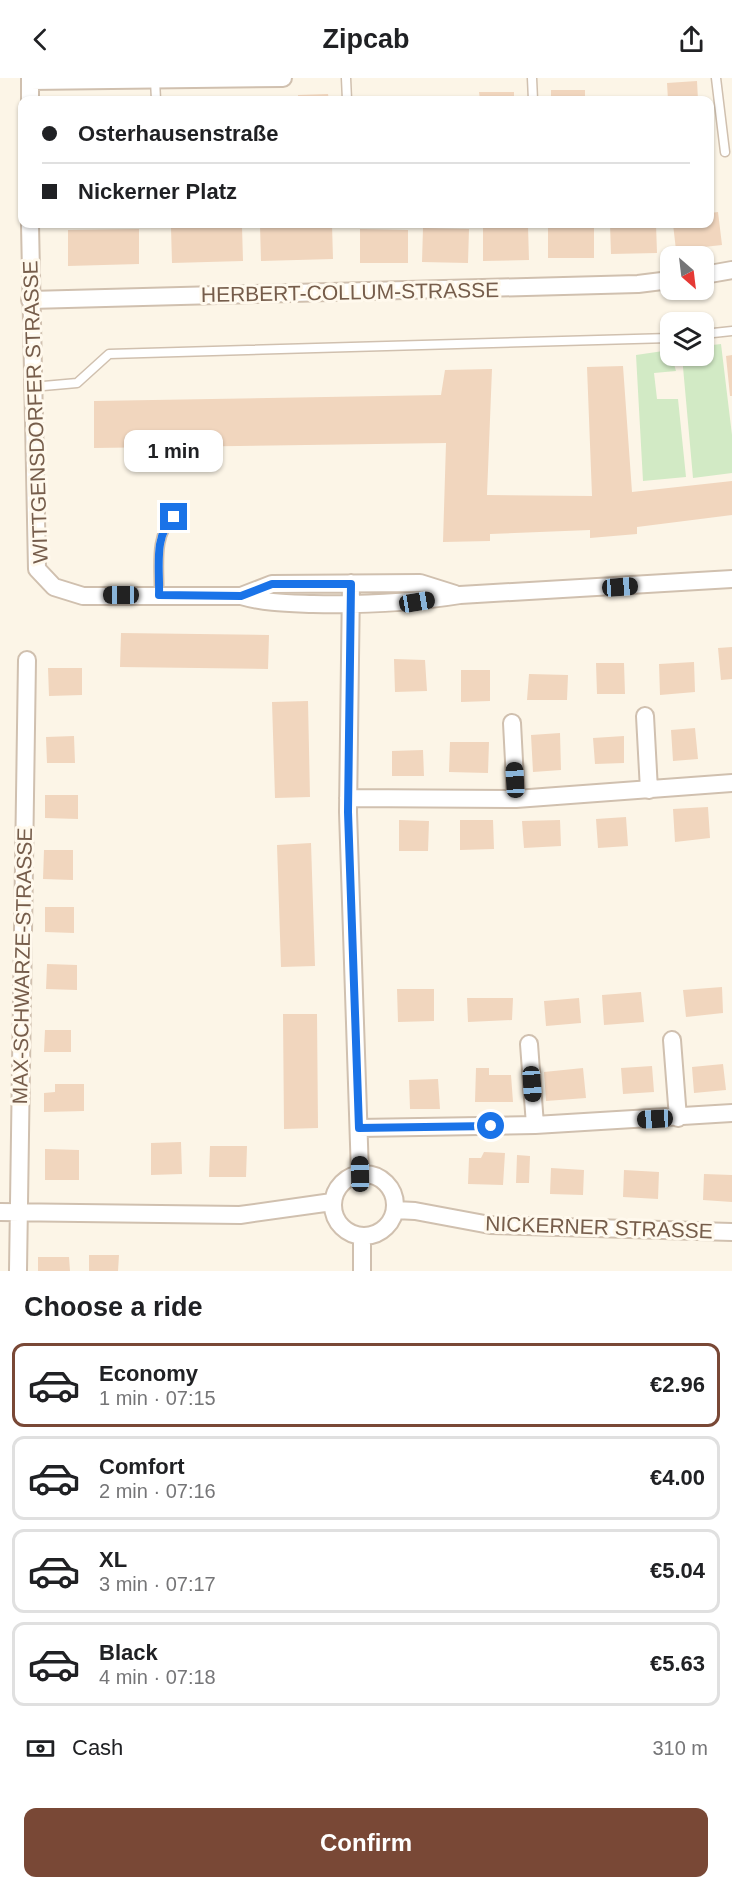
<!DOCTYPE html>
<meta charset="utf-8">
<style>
:root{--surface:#fff;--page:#f2f2f2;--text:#202124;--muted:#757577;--line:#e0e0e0;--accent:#794836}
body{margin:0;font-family:Arial,sans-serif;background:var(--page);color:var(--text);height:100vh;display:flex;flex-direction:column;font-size:22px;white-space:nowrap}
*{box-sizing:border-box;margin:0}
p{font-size:20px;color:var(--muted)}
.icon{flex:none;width:33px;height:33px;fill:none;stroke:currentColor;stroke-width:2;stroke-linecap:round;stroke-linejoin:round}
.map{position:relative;height:1193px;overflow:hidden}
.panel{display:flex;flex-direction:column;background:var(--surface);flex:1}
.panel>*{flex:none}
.hud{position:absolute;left:18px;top:18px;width:696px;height:132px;border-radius:12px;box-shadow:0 2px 4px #0004;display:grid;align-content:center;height:132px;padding:0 24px;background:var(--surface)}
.needle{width:39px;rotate:152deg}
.tools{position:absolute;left:660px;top:168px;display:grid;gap:12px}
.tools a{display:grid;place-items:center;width:54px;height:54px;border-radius:12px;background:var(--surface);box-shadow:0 2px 4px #0004;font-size:30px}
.end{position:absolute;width:27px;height:27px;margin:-14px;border:8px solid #1a73e8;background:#fff;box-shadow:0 0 0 3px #fff}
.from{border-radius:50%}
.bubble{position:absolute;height:42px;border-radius:12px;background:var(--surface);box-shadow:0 2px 4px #0004;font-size:20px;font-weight:700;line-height:42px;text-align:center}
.car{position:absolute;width:18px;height:36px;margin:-18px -9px;border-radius:8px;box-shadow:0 0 4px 2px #0007;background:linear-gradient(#222 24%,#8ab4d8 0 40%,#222 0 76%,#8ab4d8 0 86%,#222 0)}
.hud b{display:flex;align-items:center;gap:21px;height:57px;font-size:22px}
.hud b+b{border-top:2px solid var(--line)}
.hud i{width:15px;height:15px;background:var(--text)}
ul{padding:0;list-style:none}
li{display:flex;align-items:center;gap:18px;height:84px;margin:0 12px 9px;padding:0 12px;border:3px solid var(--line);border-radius:12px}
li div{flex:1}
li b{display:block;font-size:22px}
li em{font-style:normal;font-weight:700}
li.active{border-color:var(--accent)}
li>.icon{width:54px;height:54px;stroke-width:1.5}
h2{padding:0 24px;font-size:27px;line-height:72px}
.pay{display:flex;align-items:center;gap:15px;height:66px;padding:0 24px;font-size:22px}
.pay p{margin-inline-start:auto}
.button{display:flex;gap:12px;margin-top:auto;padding:12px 24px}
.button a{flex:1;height:69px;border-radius:12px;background:var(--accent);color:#fff;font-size:24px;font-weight:700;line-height:69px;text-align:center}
header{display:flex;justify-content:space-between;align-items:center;height:78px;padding:0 24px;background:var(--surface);font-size:27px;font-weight:700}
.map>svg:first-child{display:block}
.green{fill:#d2eac5}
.building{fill:#f1d6be}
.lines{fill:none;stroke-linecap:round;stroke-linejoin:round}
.service-casing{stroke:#d0c0af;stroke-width:11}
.minor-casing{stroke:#d0c0af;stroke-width:20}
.service{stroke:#fff;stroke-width:8}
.minor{stroke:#fff;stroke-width:16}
.route{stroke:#1a73e8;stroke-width:8}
.labels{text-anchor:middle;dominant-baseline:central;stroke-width:6;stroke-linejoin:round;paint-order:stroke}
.street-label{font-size:21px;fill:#765d4b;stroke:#fff9ed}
</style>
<header><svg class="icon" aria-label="back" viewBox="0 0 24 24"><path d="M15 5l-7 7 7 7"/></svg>Zipcab<svg class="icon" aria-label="share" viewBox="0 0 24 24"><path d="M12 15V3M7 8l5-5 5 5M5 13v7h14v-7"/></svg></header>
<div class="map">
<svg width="732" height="1193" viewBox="0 0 732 1193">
<rect width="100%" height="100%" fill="#fcf5e7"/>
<path class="green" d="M721,266L732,357V395L693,400L682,278H704V268Z
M670,272L676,293L654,295L657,321H678L686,399L643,403L636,277Z"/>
<path class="building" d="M697,3L698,22H668L667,5Z
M551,12H585V22H551Z
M479,14H514V22H480Z
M328,16L329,22H298V17Z
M201,19V22H173V20Z
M394,19V22H367V20Z
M718,134L722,167L676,172L673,146H710V135Z
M332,146L333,181L261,183L260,147Z
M548,146H594V180H548Z
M610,146H656L657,175L611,176Z
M242,148L243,183L172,185L171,150Z
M528,148L529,182L483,183V149Z
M423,150L469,151L468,185L422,184Z
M139,151V186L68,188V152Z
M360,151L408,152V185H360Z
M732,277V318H730L726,278Z
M623,288L632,414L732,403V437L637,449V456L590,460V452L490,456V463L443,464L446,365L94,370V323L441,317L445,292L492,291L487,417L592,418L587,289Z
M121,555L269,557L268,591L120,589Z
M732,569V601L721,602L718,570Z
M394,581L425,582L427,613L395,614Z
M694,584L695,614L660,617L659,586Z
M596,585H624L625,616H597Z
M48,590H82V617L49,618Z
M461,592H490V623L461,624Z
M529,596L568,597L567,622H527Z
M308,623L310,719L275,720L272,624Z
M695,650L698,681L673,683L671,652Z
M560,655L561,692L533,694L531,657Z
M74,658L75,685H47L46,659Z
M624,658V685L595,686L593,660Z
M450,664H489L488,695L449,694Z
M423,672L424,698H392V673Z
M45,717H78V741L45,740Z
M708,729L710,760L675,764L673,731Z
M626,739L628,768L598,770L596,741Z
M399,742L429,743L428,773H399Z
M460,742H493L494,771L460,772Z
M560,742L561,768L524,770L522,743Z
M311,765L315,888L281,889L277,767Z
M44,772H73V802L43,801Z
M45,829H74V855L45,854Z
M47,886L77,887V912L46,911Z
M722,909L723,935L686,939L683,912Z
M397,911H434V943L398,944Z
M641,914L644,944L604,947L602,917Z
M467,920H513L512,942L468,944Z
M579,920L581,945L546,948L544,923Z
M283,936H317L318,1050L284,1051Z
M45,952H71V974H44Z
M723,986L726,1012L694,1015L692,989Z
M652,988L654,1014L623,1016L621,990Z
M476,990H489V997H511L513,1024H475Z
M583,990L586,1020L546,1023L544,994Z
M438,1001L440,1031H410L409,1002Z
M55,1006H84V1033L44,1034V1015L55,1014Z
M181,1064L182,1096L151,1097V1065Z
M210,1068H247L246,1099H209Z
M45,1071L79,1072V1102H45Z
M484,1074L505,1075L503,1107L468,1106L469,1080H481Z
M517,1077L530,1078L529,1105H516Z
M551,1090L584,1092L583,1117L550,1116Z
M624,1092L659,1094L658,1121L623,1119Z
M704,1096L732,1097V1124L703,1122Z
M89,1177H119L118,1193H89Z
M38,1179H69L70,1193H38Z"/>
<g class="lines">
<g class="service-casing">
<path id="service" d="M346,0L347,22
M532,0L533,22
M716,0L725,74
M155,2L156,22
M704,256L732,253
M32,309L77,305L109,276L670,260
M159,517C160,491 153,457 174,439"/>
</g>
<g class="minor-casing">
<path id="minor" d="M30,0V22
M30,3L283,0
M30,146L37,491L54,509L83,518H241C265,525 288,525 313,526C363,527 411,525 460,517L732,501
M704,197L732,192
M30,222L638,206L670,202
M351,505L348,734L360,1096
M241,518L272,506L420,505L455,516
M645,638L649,712
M512,645L516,721
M348,720L516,721L732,705
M672,962L678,1040
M529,966L535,1047
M359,1050L535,1047L732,1035
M333 1127a31 31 0 1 1 62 0a31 31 0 1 1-62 0Z
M395,1132L415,1133L490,1147L732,1154
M0,1134L240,1137L332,1124
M362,1159V1193
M18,1193L27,582"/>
</g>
<use href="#service" class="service"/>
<use href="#minor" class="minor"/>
</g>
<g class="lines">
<path class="route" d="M174,439C153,457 160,491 159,517L241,518L272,506H351L348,734L359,1050L491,1048"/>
</g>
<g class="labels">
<g class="street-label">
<text transform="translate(350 214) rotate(-1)">HERBERT-COLLUM-STRASSE</text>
<text transform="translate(35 334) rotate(-92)">WITTGENSDORFER STRASSE</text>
<text transform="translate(22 888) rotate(-89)">MAX-SCHWARZE-STRASSE</text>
<text transform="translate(599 1149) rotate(2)">NICKERNER STRASSE</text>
</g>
</g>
</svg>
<div class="tools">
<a><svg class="needle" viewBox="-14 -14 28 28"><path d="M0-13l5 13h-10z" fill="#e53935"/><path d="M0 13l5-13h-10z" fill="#757577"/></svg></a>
<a><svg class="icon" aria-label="layers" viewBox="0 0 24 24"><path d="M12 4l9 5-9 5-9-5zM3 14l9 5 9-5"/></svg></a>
</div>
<i class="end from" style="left:491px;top:1048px"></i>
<i class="end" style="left:174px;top:439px"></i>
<div class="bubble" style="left:124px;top:352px;width:99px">1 min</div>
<i class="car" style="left:620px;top:509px;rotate:86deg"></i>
<i class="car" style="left:121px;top:517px;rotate:270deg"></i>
<i class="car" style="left:417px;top:524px;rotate:81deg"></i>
<i class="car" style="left:515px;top:702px;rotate:357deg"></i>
<i class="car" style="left:532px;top:1006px;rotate:176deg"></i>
<i class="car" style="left:655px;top:1041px;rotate:267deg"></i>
<i class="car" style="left:360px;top:1096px;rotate:359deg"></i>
<div class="hud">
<b><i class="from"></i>Osterhausenstraße</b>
<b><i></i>Nickerner Platz</b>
</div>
</div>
<section class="panel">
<h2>Choose a ride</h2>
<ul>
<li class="active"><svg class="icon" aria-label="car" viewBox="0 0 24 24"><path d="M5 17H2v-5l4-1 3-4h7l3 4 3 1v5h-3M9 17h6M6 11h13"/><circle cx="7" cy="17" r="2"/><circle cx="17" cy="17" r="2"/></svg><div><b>Economy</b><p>1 min · 07:15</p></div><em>€2.96</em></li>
<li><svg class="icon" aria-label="car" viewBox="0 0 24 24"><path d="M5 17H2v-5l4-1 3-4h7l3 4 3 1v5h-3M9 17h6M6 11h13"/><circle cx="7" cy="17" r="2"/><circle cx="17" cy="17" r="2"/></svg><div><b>Comfort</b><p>2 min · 07:16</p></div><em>€4.00</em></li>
<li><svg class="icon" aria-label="car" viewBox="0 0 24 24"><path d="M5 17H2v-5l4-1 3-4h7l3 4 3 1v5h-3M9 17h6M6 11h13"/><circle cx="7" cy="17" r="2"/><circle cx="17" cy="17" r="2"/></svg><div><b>XL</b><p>3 min · 07:17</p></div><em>€5.04</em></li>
<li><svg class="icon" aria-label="car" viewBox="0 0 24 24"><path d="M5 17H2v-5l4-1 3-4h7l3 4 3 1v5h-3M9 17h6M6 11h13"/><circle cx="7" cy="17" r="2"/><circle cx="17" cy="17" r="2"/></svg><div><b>Black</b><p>4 min · 07:18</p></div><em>€5.63</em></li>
</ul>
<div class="pay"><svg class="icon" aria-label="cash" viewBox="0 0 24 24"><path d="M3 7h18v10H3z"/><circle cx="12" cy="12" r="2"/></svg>Cash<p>310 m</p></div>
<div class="button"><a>Confirm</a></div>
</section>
